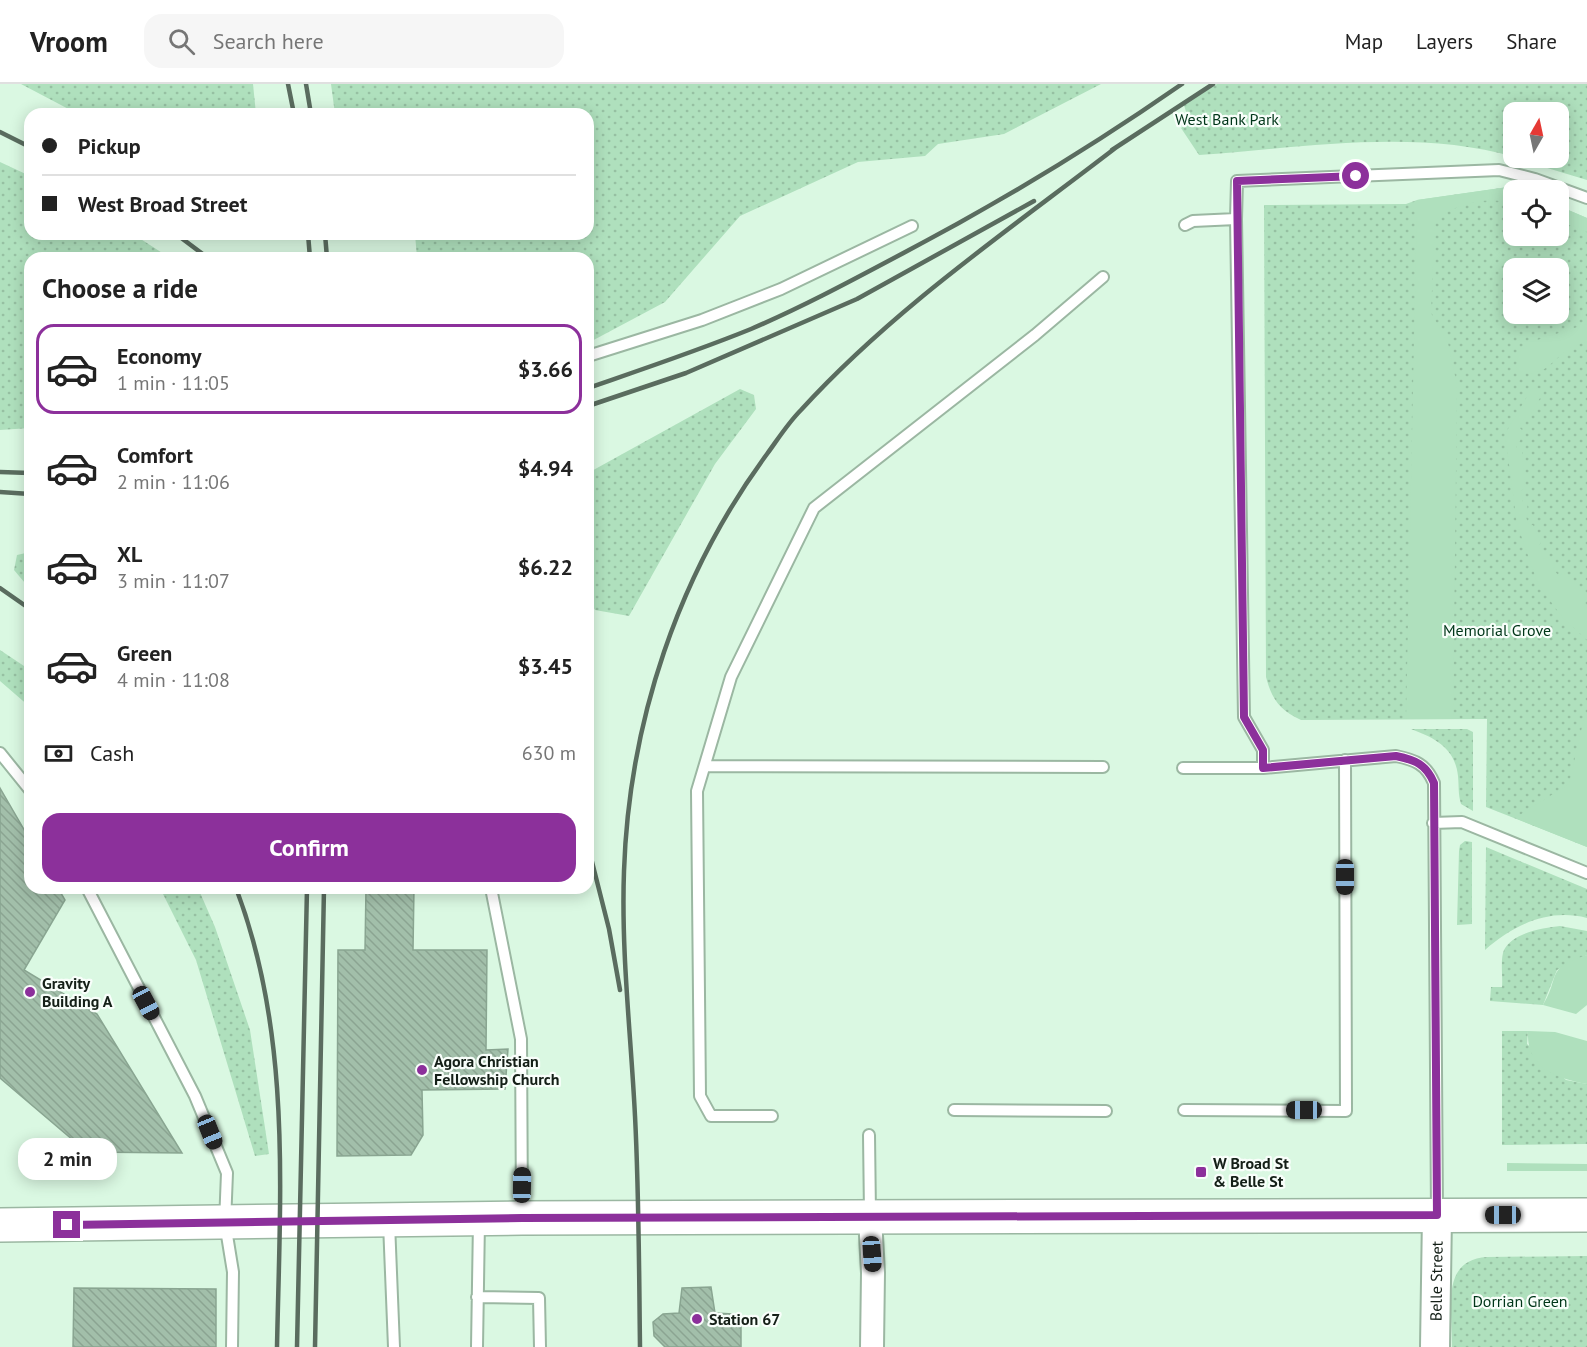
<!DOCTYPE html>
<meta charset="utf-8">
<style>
:root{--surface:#fff;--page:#f6f6f6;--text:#222;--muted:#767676;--line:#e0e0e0;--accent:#8c309b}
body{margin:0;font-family:"PT Sans",sans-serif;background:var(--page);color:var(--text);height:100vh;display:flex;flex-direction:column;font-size:22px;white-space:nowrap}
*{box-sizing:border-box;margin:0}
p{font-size:20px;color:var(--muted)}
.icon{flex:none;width:33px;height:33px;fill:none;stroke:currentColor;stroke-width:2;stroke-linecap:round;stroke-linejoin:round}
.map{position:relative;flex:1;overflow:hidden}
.side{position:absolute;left:24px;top:168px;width:570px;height:642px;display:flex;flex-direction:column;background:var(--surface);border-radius:18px;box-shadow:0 3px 15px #0003}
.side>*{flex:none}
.guide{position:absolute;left:24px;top:24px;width:570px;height:132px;border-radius:18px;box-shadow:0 3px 15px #0003;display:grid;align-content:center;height:132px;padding:0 18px;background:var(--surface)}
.needle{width:39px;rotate:9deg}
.buttons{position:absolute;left:1503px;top:18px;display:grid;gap:12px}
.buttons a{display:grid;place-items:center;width:66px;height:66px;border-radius:12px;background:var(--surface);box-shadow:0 3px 15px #0003;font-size:30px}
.end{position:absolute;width:27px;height:27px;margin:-14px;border:8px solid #8c309b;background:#fff;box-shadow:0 0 0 3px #fff}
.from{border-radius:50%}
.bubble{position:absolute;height:42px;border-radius:18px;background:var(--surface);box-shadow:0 3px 15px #0003;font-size:20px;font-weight:700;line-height:42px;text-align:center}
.car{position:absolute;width:18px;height:36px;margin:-18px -9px;border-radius:8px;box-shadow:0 0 4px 2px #0007;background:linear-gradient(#222 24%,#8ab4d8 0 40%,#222 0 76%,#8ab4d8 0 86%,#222 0)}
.guide b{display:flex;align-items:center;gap:21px;height:57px;font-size:22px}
.guide b+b{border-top:2px solid var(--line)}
.guide i{width:15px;height:15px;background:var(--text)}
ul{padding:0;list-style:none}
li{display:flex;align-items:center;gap:18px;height:90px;margin:0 12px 9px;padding:0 6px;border:3px solid transparent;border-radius:18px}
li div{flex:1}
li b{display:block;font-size:22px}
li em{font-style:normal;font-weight:700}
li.on{border-color:var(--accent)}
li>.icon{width:54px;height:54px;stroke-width:1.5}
h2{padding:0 18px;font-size:27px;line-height:72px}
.pay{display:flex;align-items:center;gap:15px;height:66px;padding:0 18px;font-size:22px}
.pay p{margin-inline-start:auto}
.cta{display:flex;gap:12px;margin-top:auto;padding:12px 18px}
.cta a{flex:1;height:69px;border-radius:18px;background:var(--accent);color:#fff;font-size:24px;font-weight:700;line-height:69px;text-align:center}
header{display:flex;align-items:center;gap:36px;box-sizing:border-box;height:84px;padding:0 30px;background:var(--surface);border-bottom:2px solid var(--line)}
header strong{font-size:28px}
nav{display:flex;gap:33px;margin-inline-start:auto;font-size:21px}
.search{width:420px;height:54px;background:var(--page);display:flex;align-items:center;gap:15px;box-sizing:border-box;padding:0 21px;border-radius:18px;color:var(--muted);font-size:22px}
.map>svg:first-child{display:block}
.grass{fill:url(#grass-dots);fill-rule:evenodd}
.garden{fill:#afe0bd}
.building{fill:url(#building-back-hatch);stroke:#89a591;stroke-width:1.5}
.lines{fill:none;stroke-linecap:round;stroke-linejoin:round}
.service-casing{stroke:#9bb7a2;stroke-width:14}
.minor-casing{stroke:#9bb7a2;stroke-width:26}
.tertiary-casing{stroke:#9bb7a2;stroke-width:32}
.primary-casing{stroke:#9bb7a2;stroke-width:36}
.service{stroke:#fff;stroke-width:10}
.minor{stroke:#fff;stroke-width:22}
.tertiary{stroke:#fff;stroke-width:28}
.primary{stroke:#fff;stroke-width:33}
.rail{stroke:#5a6c5f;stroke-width:4.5}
.route{stroke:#8c309b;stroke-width:8}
.poi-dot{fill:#8c309b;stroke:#f8fefa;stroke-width:2}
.labels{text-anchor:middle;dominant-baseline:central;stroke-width:4.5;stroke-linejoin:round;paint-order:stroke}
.park-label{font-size:16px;fill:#003619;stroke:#f8fefa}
.poi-label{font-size:16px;font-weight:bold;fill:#141f17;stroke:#f8fefa;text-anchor:start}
.street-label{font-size:16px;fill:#141f17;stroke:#f8fefa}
</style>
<header>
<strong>Vroom</strong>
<div class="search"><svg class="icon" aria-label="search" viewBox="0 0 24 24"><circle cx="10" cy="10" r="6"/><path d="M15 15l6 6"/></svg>Search here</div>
<nav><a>Map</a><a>Layers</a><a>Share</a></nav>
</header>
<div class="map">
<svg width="1587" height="1263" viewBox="0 0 1587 1263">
<defs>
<pattern id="grass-dots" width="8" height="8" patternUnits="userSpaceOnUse" patternTransform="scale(1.5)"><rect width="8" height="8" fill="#afe0bd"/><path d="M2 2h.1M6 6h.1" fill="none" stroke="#96c0a2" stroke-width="1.8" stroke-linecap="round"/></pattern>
<pattern id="building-back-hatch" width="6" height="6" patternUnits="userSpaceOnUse" patternTransform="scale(1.5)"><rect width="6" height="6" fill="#a2bfaa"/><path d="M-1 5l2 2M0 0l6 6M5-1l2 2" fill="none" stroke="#8ba492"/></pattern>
</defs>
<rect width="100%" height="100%" fill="#daf8e2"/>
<path class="grass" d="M21,0H253L256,30H78Z
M331,0H1101L1004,50L938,60L925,72L858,78L740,132L665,218L588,259V174H417L415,150H588V30H335Z
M1217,0H1587V96L1514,74H1558V28H1514V73C1416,44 1299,64 1199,71L1181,44L1189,38L1184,21Z
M0,78L30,92V150H133L170,174H30V344L0,346Z
M1508,103L1518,106H1514V152H1558L1559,122L1587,134V763L1486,723L1487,635L1301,636C1280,626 1272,616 1266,593L1264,121L1406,120L1417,116ZM1514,184H1558V230H1514Z
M740,305L754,311L756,325L715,380L629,532L595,526L588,515V389Z
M30,468V505L14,486L17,471Z
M0,566L30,586V623L0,597Z
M1411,645H1467L1473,648V727L1461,720C1458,710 1459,702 1458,692C1455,664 1435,654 1411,645Z
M1465,757L1472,758V840L1457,841L1459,767L1460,761Z
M1486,763L1587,805V834C1548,824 1514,841 1485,866Z
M160,804H198L215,843L250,946L269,1070L255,1072L196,876Z
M1560,842L1587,847V871L1557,886L1543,921L1490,917L1491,903H1502C1503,893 1500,875 1504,866C1513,848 1544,844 1560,842Z
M1502,947H1528L1527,960L1566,996L1587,1000V1060L1502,1061Z
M1587,1172V1263H1452C1453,1227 1439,1176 1487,1173Z"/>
<path class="garden" d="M1508,103L1518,106H1514L1513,120C1490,111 1454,120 1435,136L1431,229L1448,259L1457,301L1453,635H1406L1417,116Z
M1559,122L1587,134V148L1559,137Z
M1587,240V258C1554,263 1551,299 1516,287L1518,269L1531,258Z
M1532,304L1545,305L1530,332L1527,330L1519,343L1522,346L1520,357L1516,358L1517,367H1522L1525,404L1521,407L1523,419H1527L1528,430L1526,433L1529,442L1533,441L1541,459L1538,462L1544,475L1548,473L1555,482L1553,485L1559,492L1563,489L1576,499L1587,515L1583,518L1587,523V556L1562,533L1538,500L1517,440L1505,350Z
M1584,634H1587V763L1515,734L1569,700Z
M1587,871V921L1576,930L1543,921C1561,892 1544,885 1587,871Z
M1528,947L1555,948L1587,957V1000C1556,994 1526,984 1528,947Z
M1507,1079L1587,1080V1087H1507Z"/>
<path class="building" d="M0,704L30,756V804H58L65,816L24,886L97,930L182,1069L87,1068L0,994Z
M366,804H414L413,866H487L486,966L508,965L505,1005L422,1006L423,1051L411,1071L337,1072L338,866H365Z
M711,1203L715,1229L733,1230L741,1238V1263H665L654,1252L653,1238L663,1230L679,1229L682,1204Z
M74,1204L216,1205V1263H73Z"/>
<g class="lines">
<g class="service-casing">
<path id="service" d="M1236,135L1237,97L1499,86L1535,95L1587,114
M1185,141L1193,137L1236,135L1244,633L1263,666V684L1396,672C1415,676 1426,680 1434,699L1437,1128
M588,272L702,236L781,205L912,142
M0,669L30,706
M705,682L1103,683
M1183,684H1263
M1433,739L1462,738L1587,789
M87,804L195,1012L227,1089L225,1139L233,1188L232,1263
M491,804L521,955L522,1131
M954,1026L1106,1027
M1184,1026L1346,1027L1345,676
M772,1032H711L700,1012L697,707L731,593L814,424L1035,251L1103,193
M869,1051L870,1130
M389,1139L394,1263
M477,1213L539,1214L540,1263
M477,1263L479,1137"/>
</g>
<g class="minor-casing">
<path id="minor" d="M870,1133L873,1189L872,1263"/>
</g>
<g class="tertiary-casing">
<g id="tertiary">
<path id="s1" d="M1435,1263L1437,1131"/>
</g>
</g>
<g class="primary-casing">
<path id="primary" d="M0,1141L522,1134L1587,1131"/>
</g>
<use href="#service" class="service"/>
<use href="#minor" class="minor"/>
<use href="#tertiary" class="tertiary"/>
<use href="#primary" class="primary"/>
<path class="rail" d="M288,0L294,30
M306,0L311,30
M0,48L30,63
M1112,66L1213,0
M176,150L208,174
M308,150L310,174
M325,150L327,174
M588,304C643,285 697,267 751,245C800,224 847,199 894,174C994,122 1090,64 1182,0
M588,322L686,289L857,215L1034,117
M0,388L30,389
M0,408L30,410
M0,504L30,525
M588,762L609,845L620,906
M236,804C292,951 280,1109 277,1263
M297,1263L307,804
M315,1263L324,804
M640,1263C639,1186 639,1109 635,1032C631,951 621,869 624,787C629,638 678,491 767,370C778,355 788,339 801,326C894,224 1009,146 1118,62"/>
</g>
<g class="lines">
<path class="route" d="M67,1141L522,1134L1437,1131L1434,699C1426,680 1415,676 1396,672L1263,684V666L1244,633L1237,97L1356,92"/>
</g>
<g class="poi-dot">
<circle cx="30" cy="908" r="6"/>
<circle cx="422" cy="986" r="6"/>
<rect x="1195" y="1082" width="12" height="12" rx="3"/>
<circle cx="697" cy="1235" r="6"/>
</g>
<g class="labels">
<g class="park-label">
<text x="1227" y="35">West Bank Park</text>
<text x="1497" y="546">Memorial Grove</text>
<text x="1520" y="1217">Dorrian Green</text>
</g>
<g class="poi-label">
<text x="42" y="899">Gravity<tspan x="42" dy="18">Building A</tspan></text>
<text x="434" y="977">Agora Christian<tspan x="434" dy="18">Fellowship Church</tspan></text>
<text x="1213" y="1079">W Broad St<tspan x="1213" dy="18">&amp; Belle St</tspan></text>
<text x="709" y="1235">Station 67</text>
</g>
<g class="street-label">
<text stroke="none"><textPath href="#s1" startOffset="66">Belle Street</textPath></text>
</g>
</g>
</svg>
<div class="buttons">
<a><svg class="needle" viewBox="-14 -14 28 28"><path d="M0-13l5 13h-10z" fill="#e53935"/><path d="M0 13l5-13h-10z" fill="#767676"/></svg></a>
<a><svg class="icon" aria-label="locate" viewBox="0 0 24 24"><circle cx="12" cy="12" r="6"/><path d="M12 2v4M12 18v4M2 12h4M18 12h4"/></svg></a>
<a><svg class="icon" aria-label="layers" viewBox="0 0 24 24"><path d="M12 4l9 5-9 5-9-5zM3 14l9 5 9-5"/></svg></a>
</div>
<i class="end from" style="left:1356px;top:92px"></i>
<i class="end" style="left:67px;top:1141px"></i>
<div class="bubble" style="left:18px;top:1054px;width:99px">2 min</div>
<i class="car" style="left:1345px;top:793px;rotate:180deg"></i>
<i class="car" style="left:146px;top:919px;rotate:152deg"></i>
<i class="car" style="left:1304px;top:1026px;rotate:270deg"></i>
<i class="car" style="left:210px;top:1048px;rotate:158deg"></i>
<i class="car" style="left:522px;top:1101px;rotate:1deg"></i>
<i class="car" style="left:1503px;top:1131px;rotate:270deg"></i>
<i class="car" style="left:872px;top:1170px;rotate:176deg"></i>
<div class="guide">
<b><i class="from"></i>Pickup</b>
<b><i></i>West Broad Street</b>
</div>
<section class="side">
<h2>Choose a ride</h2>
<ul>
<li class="on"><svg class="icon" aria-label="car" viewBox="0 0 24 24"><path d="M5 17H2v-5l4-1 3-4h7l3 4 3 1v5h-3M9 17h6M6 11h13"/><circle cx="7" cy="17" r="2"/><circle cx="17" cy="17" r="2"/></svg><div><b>Economy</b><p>1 min · 11:05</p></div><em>$3.66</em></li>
<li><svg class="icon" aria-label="car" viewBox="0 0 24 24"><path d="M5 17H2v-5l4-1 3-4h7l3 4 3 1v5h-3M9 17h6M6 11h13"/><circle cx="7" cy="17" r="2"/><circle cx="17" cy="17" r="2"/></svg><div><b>Comfort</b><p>2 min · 11:06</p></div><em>$4.94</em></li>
<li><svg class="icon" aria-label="car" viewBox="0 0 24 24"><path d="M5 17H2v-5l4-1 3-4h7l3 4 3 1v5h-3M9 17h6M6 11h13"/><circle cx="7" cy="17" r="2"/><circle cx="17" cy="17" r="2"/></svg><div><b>XL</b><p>3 min · 11:07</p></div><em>$6.22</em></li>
<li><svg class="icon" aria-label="car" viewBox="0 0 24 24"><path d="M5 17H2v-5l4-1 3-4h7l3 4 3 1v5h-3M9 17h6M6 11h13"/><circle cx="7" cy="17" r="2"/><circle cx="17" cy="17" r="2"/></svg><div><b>Green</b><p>4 min · 11:08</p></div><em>$3.45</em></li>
</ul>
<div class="pay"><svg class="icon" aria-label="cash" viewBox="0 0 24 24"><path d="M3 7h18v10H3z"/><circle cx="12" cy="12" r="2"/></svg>Cash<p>630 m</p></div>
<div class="cta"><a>Confirm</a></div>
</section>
</div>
